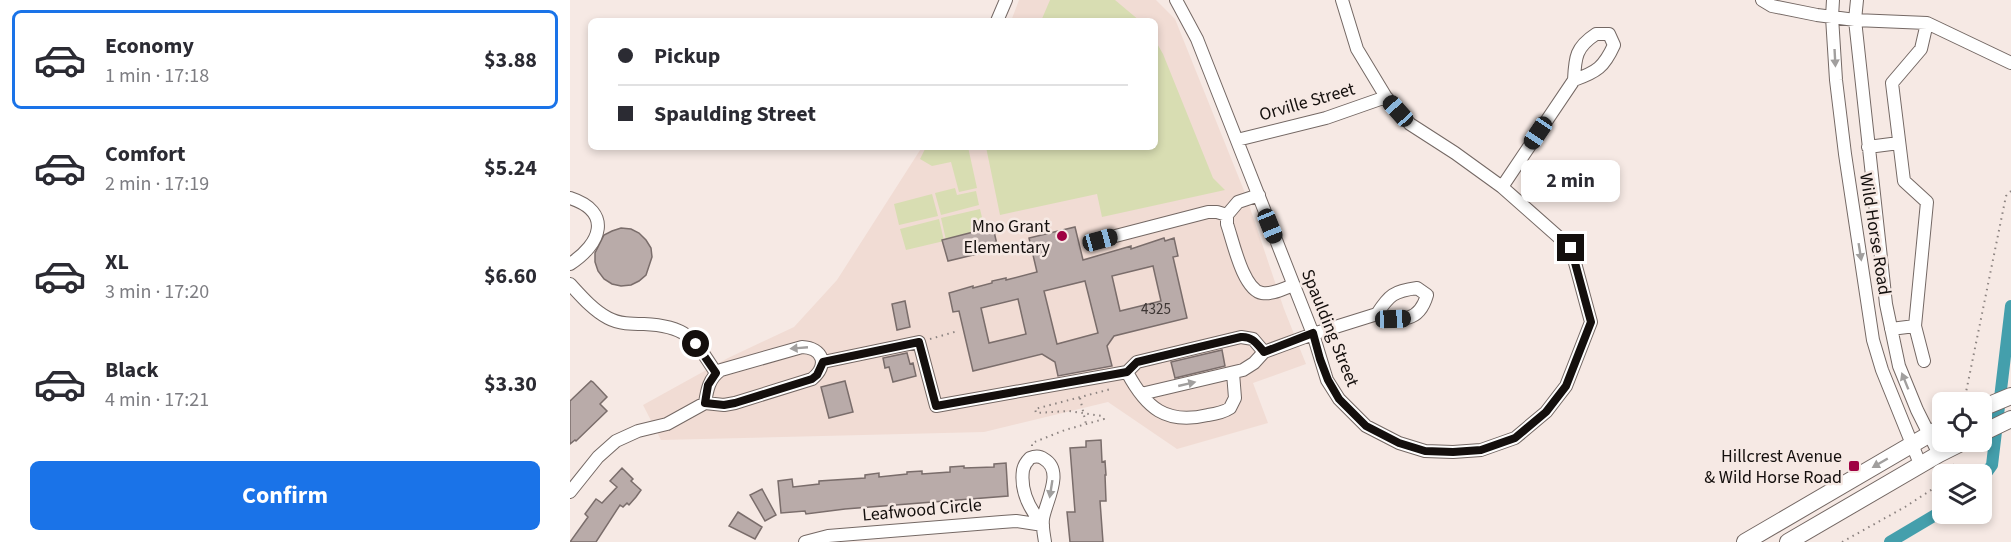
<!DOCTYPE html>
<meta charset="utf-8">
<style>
:root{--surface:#fff;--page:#f7f7f7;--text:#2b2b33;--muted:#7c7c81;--line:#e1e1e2;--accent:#1a73e8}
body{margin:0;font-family:"Source Sans 3",sans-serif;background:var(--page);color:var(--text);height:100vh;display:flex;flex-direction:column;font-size:22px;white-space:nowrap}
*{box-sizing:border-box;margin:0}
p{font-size:20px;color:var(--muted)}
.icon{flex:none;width:33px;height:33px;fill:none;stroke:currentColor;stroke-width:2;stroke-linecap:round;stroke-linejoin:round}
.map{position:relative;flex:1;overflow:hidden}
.side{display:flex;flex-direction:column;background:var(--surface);width:570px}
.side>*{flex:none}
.guide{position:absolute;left:18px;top:18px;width:570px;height:132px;border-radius:9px;box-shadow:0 3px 9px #0003;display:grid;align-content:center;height:132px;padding:0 30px;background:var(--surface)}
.buttons{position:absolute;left:1362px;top:392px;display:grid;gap:12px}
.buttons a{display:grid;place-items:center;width:60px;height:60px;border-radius:9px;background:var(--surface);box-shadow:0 3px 9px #0003;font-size:30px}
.end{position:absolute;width:27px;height:27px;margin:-14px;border:8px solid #140f0d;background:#fff;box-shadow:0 0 0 3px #fff}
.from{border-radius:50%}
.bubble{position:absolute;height:42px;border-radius:9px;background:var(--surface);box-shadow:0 3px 9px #0003;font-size:20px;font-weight:700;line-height:42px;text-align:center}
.car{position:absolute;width:18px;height:36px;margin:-18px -9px;border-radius:8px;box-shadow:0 0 4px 2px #0007;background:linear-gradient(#222 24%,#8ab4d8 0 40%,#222 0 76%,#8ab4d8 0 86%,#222 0)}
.guide b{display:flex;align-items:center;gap:21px;height:57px;font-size:22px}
.guide b+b{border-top:2px solid var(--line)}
.guide i{width:15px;height:15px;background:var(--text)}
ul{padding:10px 0 0;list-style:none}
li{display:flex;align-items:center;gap:18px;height:99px;margin:0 12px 9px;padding:0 18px;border:3px solid transparent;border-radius:9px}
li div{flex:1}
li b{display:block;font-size:22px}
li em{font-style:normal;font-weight:700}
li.current{border-color:var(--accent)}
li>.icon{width:54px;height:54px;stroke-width:1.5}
.action{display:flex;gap:12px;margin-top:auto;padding:12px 30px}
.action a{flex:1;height:69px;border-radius:9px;background:var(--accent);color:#fff;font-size:24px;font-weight:700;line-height:69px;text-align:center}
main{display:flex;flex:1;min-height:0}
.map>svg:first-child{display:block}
.built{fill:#f1dcd4}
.green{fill:#d8ddb2}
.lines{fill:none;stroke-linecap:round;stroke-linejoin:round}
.canal{stroke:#449fac;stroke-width:12}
.building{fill:#b9aba9;stroke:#7a6d6b;stroke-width:1.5;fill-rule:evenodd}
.minor-casing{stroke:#746864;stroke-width:14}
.major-casing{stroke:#746864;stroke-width:18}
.path{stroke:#8c8380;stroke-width:2;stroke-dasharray:1.5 4.5;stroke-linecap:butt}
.minor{stroke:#fff;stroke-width:12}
.major{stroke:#fff;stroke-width:16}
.oneway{fill:#a19f9e}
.route{stroke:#140f0d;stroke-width:8}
.poi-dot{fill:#9f0142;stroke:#f6e9e4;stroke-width:2}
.labels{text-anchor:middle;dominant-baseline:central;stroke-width:5;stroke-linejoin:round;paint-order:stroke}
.number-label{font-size:15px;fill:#3d3634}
.street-label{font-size:18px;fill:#140f0d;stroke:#f6e9e4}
.poi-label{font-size:18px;fill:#140f0d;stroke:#f6e9e4;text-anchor:end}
</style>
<main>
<section class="side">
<ul>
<li class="current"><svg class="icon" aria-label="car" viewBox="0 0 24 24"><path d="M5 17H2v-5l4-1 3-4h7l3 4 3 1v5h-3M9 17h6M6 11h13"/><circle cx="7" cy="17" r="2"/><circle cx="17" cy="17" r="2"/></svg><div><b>Economy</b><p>1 min · 17:18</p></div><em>$3.88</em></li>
<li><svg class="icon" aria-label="car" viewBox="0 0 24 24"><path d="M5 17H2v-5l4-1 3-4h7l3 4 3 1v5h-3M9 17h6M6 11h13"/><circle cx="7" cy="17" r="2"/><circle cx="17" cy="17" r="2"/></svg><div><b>Comfort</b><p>2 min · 17:19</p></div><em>$5.24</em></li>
<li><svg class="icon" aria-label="car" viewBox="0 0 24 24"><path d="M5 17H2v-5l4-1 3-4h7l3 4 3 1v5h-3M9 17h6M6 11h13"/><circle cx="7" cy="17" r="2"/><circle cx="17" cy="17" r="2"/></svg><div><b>XL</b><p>3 min · 17:20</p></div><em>$6.60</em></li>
<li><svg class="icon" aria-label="car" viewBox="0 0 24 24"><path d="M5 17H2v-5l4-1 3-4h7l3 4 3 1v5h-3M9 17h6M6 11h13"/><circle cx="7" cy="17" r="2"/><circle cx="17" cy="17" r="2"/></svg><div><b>Black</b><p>4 min · 17:21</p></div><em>$3.30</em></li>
</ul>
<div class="action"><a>Confirm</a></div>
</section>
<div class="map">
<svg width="1441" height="542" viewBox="0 0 1441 542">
<rect width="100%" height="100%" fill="#f6e9e4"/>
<path class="built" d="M449,0H586L605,19L675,193L714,309L736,364L683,383L698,423L607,449L538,402L414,432L91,440L73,405L158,358L224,327L267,280L352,147H585V21H441Z"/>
<path class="green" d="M480,0H545L570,21H471Z
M585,40L593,54L643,178L655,190L532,217L527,194L430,215L416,147H585Z
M356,147H398L407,188L389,192L381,162L362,166L350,159Z
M385,188L387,195L406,191L409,205L371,215L365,193Z
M362,194L368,216L329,225L324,204Z
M410,209L415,230L376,240L371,218Z
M369,219L374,241L336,250L330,229Z"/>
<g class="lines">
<path class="canal" d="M1412,479L1422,465L1441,306
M1320,542L1372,511"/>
</g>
<path class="building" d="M423,227L428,249L378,261L372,240Z
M505,227L513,260L561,246V249L594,238L595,241L604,238L608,256L603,257L617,318L544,336L537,346L542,366L488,376L485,362L472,354L403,371L389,311L383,312L379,293L403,286V288L422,283V281L436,278V280L467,272L459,238ZM583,266L591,301L550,311L542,276ZM515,281L528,333L487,344L474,291ZM448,299L456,334L419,343L411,308Z
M51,228L61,229L69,233L76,240L81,248L82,257L76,275L69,281L61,285L51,286L42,284L34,279L28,271L25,262V253L34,235L42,231Z
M335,301L340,327L327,330L322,304Z
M652,350L655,366L605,378L601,362Z
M337,353L340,364L343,363L346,376L323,382L319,367L315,368L313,358Z
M21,381L23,382L37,397L30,404L37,411L6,441L5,440L0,444V401Z
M275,381L283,412L259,418L251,387Z
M531,440L532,462L535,461L536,475H535L536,501H530L533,542H500L497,512H505L500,448L516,447V441Z
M436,463L438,496L275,509L236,514L235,511L211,513L208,481L222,479L223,487L249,484V481L295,478V475L309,473V477L337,474V472L352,471V474L380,472V467L394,466V468L424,467V464Z
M52,468L63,479L61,481L71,490L66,497L59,505L57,503L53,507L50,505L26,542H0L18,517L15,514L26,499L32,503L47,487L40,481Z
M192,489L206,515L195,521L180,495Z
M168,512L192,527L185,539L159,526Z"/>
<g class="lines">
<g class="minor-casing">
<path id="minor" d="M606,0L627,39L743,334L757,380L769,399L796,426L829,443L855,451L883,452L911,450L945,438L976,412L996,386L1021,322L1001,248L932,187L885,153L840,124L816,97L787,49L772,0
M1192,0L1202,6L1247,15L1285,20L1357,23L1441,63
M1263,0L1262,17L1266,80L1275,154L1303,340L1312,370L1350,464
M1287,0L1285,20L1316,304L1329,366L1347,410L1369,454
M427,21L436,0
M1026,34H1039L1044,45C1034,67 1027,72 1004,80C1005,57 1006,47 1026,34Z
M667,140L756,118L816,97
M1298,147L1329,143
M932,187L1004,80
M689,195L668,202L657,215V224C663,241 673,290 692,293C703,295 714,288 724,285
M0,198C43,212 31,244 0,264
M530,240L638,212H647L657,215
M0,284C11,296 23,310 38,318C49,324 62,324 74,324C118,326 124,339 146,373
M847,288L857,295C849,323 831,321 807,314C819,295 824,291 847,288Z
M1345,326L1354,361
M1321,329L1345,326L1357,202L1334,181L1322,83L1351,49L1357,23
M253,362L349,342L366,406L557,372
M663,373L665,398L660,408C654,412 645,414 638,415C596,425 576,408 557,372L567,362L671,337L683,339L694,352
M571,394L673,370L684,363L694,352L743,334L807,314
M0,492L28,457L46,441L68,431L97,424L135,403L154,405L165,403L242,379C259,365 253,348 232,347L151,370C139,378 137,390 135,403
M473,525C460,510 450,491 453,470C454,465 457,461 460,458C465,456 470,456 474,459C495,471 475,503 473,519C472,526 474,535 475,542
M235,542L258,536L432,522L446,521L473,525"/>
</g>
<g class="major-casing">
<path id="major" d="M1412,408L1441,396
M1412,433L1441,419
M1175,542L1372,427
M1218,542L1369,454L1395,441"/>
</g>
<path class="path" d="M360,339L388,331
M510,398L516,424
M1394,402L1436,196L1441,191
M462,446V443L495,430L534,419L532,416L499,411L466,413L465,409L541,389
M1383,464L1385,474
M1272,542L1335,507L1372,483"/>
<use href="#minor" class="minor"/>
<use href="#major" class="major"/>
</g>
<defs><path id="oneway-solid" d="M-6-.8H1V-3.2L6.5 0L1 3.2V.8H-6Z" transform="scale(1.5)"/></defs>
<g class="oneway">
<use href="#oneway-solid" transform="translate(1265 58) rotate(87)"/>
<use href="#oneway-solid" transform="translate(1290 252) rotate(81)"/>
<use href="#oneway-solid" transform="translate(229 348) rotate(175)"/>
<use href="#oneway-solid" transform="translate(1335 381) rotate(-112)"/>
<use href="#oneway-solid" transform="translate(617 384) rotate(-13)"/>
<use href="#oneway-solid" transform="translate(1310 463) rotate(150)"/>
<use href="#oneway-solid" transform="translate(481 489) rotate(99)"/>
</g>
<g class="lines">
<path class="route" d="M126,344L146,373L138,385L135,403L154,405L165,403L242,379L247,375L253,362L349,342L366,406L557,372L567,362L671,337C682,336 687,344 694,352L743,333L750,359L758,380L769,399L796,426L829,443L855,451L883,452L911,450L945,438L976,412L996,386L1021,322L1001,248"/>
</g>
<g class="poi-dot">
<circle cx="492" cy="236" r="6"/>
<rect x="1278" y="460" width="12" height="12" rx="3"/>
</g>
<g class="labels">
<g class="number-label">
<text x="586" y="309">4325</text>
</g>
<g class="street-label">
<text transform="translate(737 102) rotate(-16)">Orville Street</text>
<text transform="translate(1305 234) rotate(81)">Wild Horse Road</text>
<text transform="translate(760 328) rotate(68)">Spaulding Street</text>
<text transform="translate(352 510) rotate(-5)">Leafwood Circle</text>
</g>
<g class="poi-label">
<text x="480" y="226">Mno Grant<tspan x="480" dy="21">Elementary</tspan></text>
<text x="1272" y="456">Hillcrest Avenue<tspan x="1272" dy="21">&amp; Wild Horse Road</tspan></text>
</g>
</g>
</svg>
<div class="buttons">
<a><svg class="icon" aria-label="locate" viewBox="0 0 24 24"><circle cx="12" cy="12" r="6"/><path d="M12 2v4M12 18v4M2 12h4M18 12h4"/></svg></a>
<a><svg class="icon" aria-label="layers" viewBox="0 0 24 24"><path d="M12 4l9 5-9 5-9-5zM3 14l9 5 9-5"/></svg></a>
</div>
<i class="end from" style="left:126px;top:344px"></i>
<i class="end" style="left:1001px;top:248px"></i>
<div class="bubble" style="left:951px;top:160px;width:99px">2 min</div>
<i class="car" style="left:828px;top:111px;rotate:318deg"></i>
<i class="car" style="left:968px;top:133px;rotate:214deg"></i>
<i class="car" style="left:700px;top:226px;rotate:158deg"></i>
<i class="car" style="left:530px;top:240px;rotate:75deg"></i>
<i class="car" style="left:823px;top:319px;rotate:88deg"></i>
<div class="guide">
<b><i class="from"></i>Pickup</b>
<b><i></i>Spaulding Street</b>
</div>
</div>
</main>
